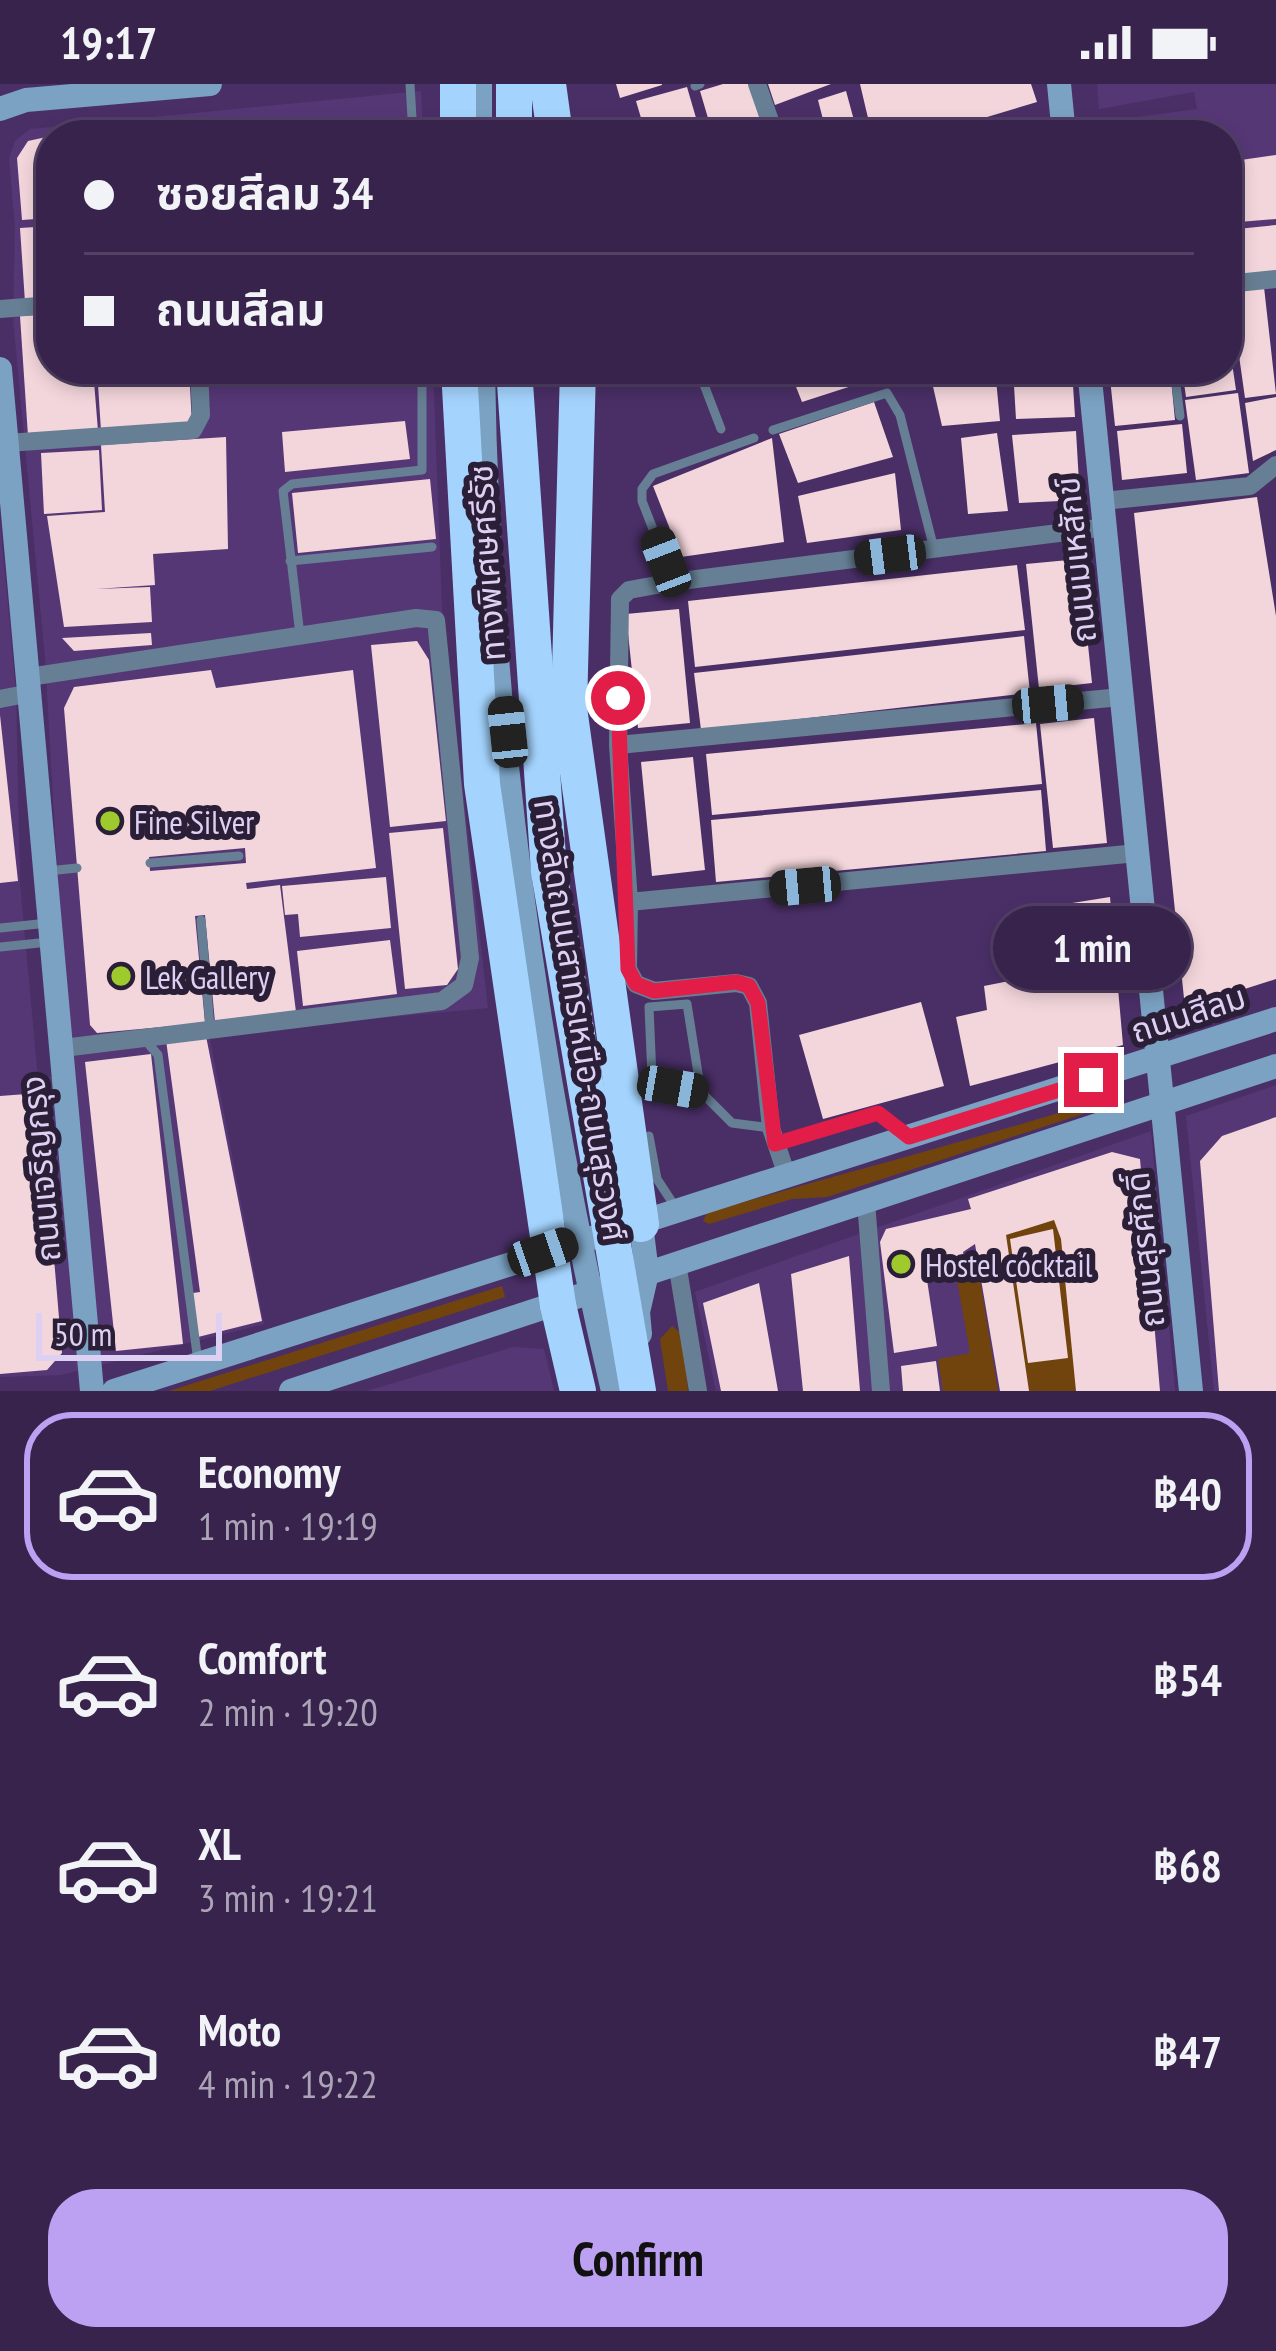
<!DOCTYPE html>
<meta charset="utf-8">
<style>
:root{--surface:#38234d;--page:#432f57;--text:#f1f3f6;--muted:#aba4b6;--line:#524065;--accent:#bca0f2}
body{margin:0;font-family:"PT Sans Narrow","Noto Sans Thai",sans-serif;background:var(--page);color:var(--text);height:100vh;display:flex;flex-direction:column;font-size:45px;white-space:nowrap}
*{box-sizing:border-box;margin:0}
p{font-size:39px;color:var(--muted)}
.icon{flex:none;width:66px;height:66px;fill:none;stroke:currentColor;stroke-width:2;stroke-linecap:round;stroke-linejoin:round}
.map{position:relative;height:1307px;overflow:hidden}
.panel{display:flex;flex-direction:column;background:var(--surface);flex:1}
.panel>*{flex:none}
.hud{position:absolute;left:36px;top:36px;width:1206px;height:264px;border-radius:48px;box-shadow:0 6px 18px #0003,0 0 0 3px var(--line);display:grid;align-content:center;height:264px;padding:0 48px;background:var(--surface)}
.scale{position:absolute;left:36px;bottom:30px;width:186px;box-sizing:border-box;padding-left:12px;border:6px solid #ded0f2;border-top:0;font-size:33px;line-height:42px;white-space:nowrap;color:#ded0f2;-webkit-text-stroke:9px #2b1f38;paint-order:stroke}
.end{position:absolute;width:54px;height:54px;margin:-27px;border:15px solid #e11d48;background:#fff;box-shadow:0 0 0 6px #fff}
.from{border-radius:50%}
.bubble{position:absolute;height:84px;border-radius:42px;background:var(--surface);box-shadow:0 6px 18px #0003,0 0 0 3px var(--line);font-size:39px;font-weight:700;line-height:84px;text-align:center}
.car{position:absolute;width:36px;height:72px;margin:-36px -18px;border-radius:15px;box-shadow:0 0 9px 3px #0007;background:linear-gradient(#222 24%,#8ab4d8 0 40%,#222 0 76%,#8ab4d8 0 86%,#222 0)}
.hud b{display:flex;align-items:center;gap:42px;height:114px;font-size:45px}
.hud b+b{border-top:3px solid var(--line)}
.hud i{width:30px;height:30px;background:var(--text)}
ul{padding:21px 0 0;list-style:none}
li{display:flex;align-items:center;gap:36px;height:168px;margin:0 24px 18px;padding:0 24px;border:6px solid transparent;border-radius:48px}
li div{flex:1}
li b{display:block;font-size:45px}
li em{font-style:normal;font-weight:700}
li.current{border-color:var(--accent)}
li>.icon{width:108px;height:108px;stroke-width:1.5}
.button{display:flex;gap:24px;margin-top:auto;padding:24px 48px}
.button a{flex:1;height:138px;border-radius:48px;background:var(--accent);color:#111;font-size:48px;font-weight:700;line-height:138px;text-align:center}
.status{display:flex;justify-content:space-between;align-items:center;height:84px;padding:0 60px;background:var(--surface);direction:ltr}
.status svg{height:33px;fill:currentColor}
.map>svg:first-child{display:block}
.built{fill:#563776}
.green{fill:#71440e}
.building{fill:#f3d6db;fill-rule:evenodd}
.lines{fill:none;stroke-linecap:round;stroke-linejoin:round}
.lane{stroke:#667f94;stroke-width:9}
.street{stroke:#667f94;stroke-width:18}
.secondary{stroke:#7ba2c3;stroke-width:24}
.highway{stroke:#a4d4fe;stroke-width:36}
.highway-bridge{stroke:#a4d4fe;stroke-width:36}
.route{stroke:#e11d48;stroke-width:15}
.poi-dot{fill:#9eca2e;stroke:#2b1f38;stroke-width:4.5}
.labels{text-anchor:middle;dominant-baseline:central;stroke-width:12;stroke-linejoin:round;paint-order:stroke}
.street-label{font-size:33px;fill:#ded0f2;stroke:#2b1f38}
.poi-label{font-size:33px;fill:#ded0f2;stroke:#2b1f38;text-anchor:start}
</style>
<div class="status"><b>19:17</b><svg viewBox="0 0 49 12"><path d="M0 12V9h3v3zM5 12V6h3v6zM10 12V3h3v9zM15 12V0h3v12zM26 1h20v11H26zM47 4h2v5h-2z"/></svg></div>
<div class="map">
<svg width="1276" height="1307" viewBox="0 0 1276 1307">
<rect width="100%" height="100%" fill="#4a2f67"/>
<path class="built" d="M1097,0H1276V192L1228,197L1227,51H1101L1100,38L1197,25L1194,8L1099,25Z
M421,7L423,51H51V285H433L442,524L488,924L209,950L264,1240L61,1291L0,1293V436L16,608L20,799L38,995L69,989L45,574L13,234L15,143L9,74L15,57L30,45Z
M1276,1001V1307H1214L1186,1032Z
M1151,1047L1175,1307H716L695,1208Z
M513,1263L544,1265L554,1307H367Z"/>
<path class="green" d="M1087,1020L1093,1022L1089,1028L827,1113L792,1115L709,1140L703,1137L707,1129C834,1091 961,1060 1087,1020Z
M1062,1128L1087,1307H1024L997,1149Z
M978,1184L998,1307H943L938,1275L970,1269L956,1191Z
M502,1202L505,1213L210,1307H169Z
M672,1242L682,1250L688,1307H668L660,1255Z"/>
<path class="building" d="M616,0H662V1L620,14Z
M723,0H749L765,51H713L700,7Z
M768,0H831L775,21Z
M860,0H1031L1037,18L927,51H872Z
M687,3L701,51H646L636,17Z
M846,7L858,51H827L818,16Z
M281,34L282,51H107V48Z
M51,52V134L22,136L17,74L28,57Z
M1276,71V135L1227,139V78Z
M1276,141V190L1230,195L1227,146Z
M51,142V216L25,218L20,144Z
M1264,203L1276,310L1245,314L1230,208Z
M51,230V285H93L98,347L28,352L20,232Z
M1231,272L1236,306L1186,313L1182,285H1227Z
M97,285H189L192,341L101,347Z
M789,285H855L861,299L802,318Z
M929,285H995L1000,337L942,342Z
M1013,285H1072L1075,333L1016,335Z
M1109,285H1170L1175,336L1115,342Z
M1238,309L1249,389L1196,396L1185,316Z
M1276,313V366L1253,377L1245,319Z
M874,318L893,373L798,399L779,350Z
M405,337L410,375L285,388L282,348Z
M1182,340L1187,389L1122,396L1117,347Z
M1076,347L1080,416L1019,419L1012,351Z
M997,349L1008,427L968,430L961,354Z
M226,353L228,465L153,470L155,501L96,505L150,503L152,538L64,543L47,432L105,428L101,361Z
M772,354L784,458L681,473L653,402Z
M99,366L102,426L44,430L41,369Z
M895,389L901,446L807,459L798,412Z
M430,395L436,455L298,469L292,409Z
M1257,413L1276,532V895L1185,924L1134,429Z
M1079,475L1092,599L1039,605L1026,480Z
M1017,481L1025,546L695,583L688,517Z
M679,525L690,639L638,644L626,530Z
M151,549L152,561L74,567L62,554Z
M1024,552L1030,609L701,646L694,589Z
M417,557L429,576L446,737L390,743L371,561Z
M211,586L216,604L353,586L376,784L246,799L247,805L280,801L296,928L215,938L205,831L195,832L205,939L97,949L90,941L64,624L74,603ZM245,764L246,779L150,787L149,773Z
M0,631L18,797L0,799Z
M1094,634L1107,759L1053,764L1040,640Z
M1036,639L1042,700L712,731L706,670Z
M693,673L705,786L652,792L641,678Z
M1041,706L1046,767L716,798L711,736Z
M443,744L458,885L447,901L405,905L389,749Z
M386,793L391,844L300,853L298,830L285,831L282,802Z
M1110,813L1123,961L970,1002L956,933L987,926L984,902L1074,884L1066,820Z
M390,856L397,910L303,922L297,867Z
M921,918L944,1002L823,1035L799,951Z
M206,952L262,1237L198,1253L193,1209L200,1208L166,956Z
M151,970L183,1260L116,1267L85,978Z
M40,1009L62,1269L47,1286L0,1290V1012Z
M1276,1033V1307H1219L1200,1077L1222,1052Z
M1112,1068L1140,1075L1160,1307H1076L1061,1155L1054,1136L1006,1151L1029,1307H1000L975,1160L963,1168L966,1185L927,1196L937,1262L894,1269L880,1158L886,1145L971,1125L968,1115Z
M1053,1145L1068,1274L1028,1279L1010,1155Z
M849,1172L860,1307H803L791,1190Z
M759,1199L778,1307H721L703,1219Z
M936,1277L940,1307H903L901,1282Z"/>
<g class="lines">
<path class="lane" d="M410,0L413,51
M695,2L700,0
M698,285L721,345
M1174,285L1180,332
M773,346L887,309L900,331L934,465
M290,477L432,463
M673,496L642,417V405L653,390L754,354
M300,551L283,407L292,400L422,386V285
M150,779L239,772
M48,787L77,784
M201,836L210,943
M0,844L48,839
M0,863L49,858
M145,956L158,971L198,1278
M701,1008L657,1000L652,993L649,923L687,920L701,1008L732,1039L771,1044
M649,1052L657,1095L676,1124
M775,1061L878,1029L903,1048"/>
<path class="street" d="M757,0L775,51
M1227,200L1276,195
M0,225L51,221
M7,359L193,346L201,331L199,285
M1103,417L1250,402L1276,381
M29,593L416,534L436,536L470,874L464,901L442,917L63,964
M0,615L31,609
M618,661L1121,613
M629,818L1137,769
M787,1092L771,1044L758,919L749,902L736,899L654,907L636,900L628,885L629,818L618,661L620,515L629,506L673,498L1106,443
M866,1118L881,1307
M677,1179L698,1307"/>
<path class="secondary" d="M480,0V51
M1059,0L1064,51
M0,25L26,16L210,0
M0,285L92,1307
M483,285C488,626 535,975 613,1307
M1089,285L1191,1307
M640,1250L638,1228L647,1189L641,1140
M114,1307L1276,935
M291,1307L1276,982"/>
<path class="highway" d="M458,0V51
M514,0V51
M548,0L555,51
M578,285L569,624L641,1140
M558,1221L578,1307"/>
<path class="highway-bridge" d="M459,285L482,700L558,1221
M514,285L549,788L638,1307"/>
</g>
<g class="lines">
<path class="route" d="M618,614L628,885L636,900L654,907L736,898L749,902L758,919L775,1060L878,1029L909,1053L1091,996"/>
</g>
<g class="poi-dot">
<circle cx="110" cy="737" r="12"/>
<circle cx="121" cy="892" r="12"/>
<circle cx="901" cy="1180" r="12"/>
</g>
<g class="labels">
<g class="street-label">
<text transform="translate(1075 476) rotate(-96)">ถนนมเหสักข์</text>
<text transform="translate(486 479) rotate(-94)">ทางพิเศษศรีรัช</text>
<text transform="translate(1188 929) rotate(-18)">ถนนสีลม</text>
<text transform="translate(581 936) rotate(81)">ทางลัดถนนสาทรเหนือ-ถนนสุรวงศ์</text>
<text transform="translate(40 1085) rotate(-95)">ถนนเจริญกรุง</text>
<text transform="translate(1144 1166) rotate(-96)">ถนนสุรศักดิ์</text>
</g>
<g class="poi-label">
<text x="134" y="737">Fine Silver</text>
<text x="145" y="892">Lek Gallery</text>
<text x="925" y="1180">Hostel cócktail</text>
</g>
</g>
</svg>
<div class="scale">50 m</div>
<i class="end from" style="left:618px;top:614px"></i>
<i class="end" style="left:1091px;top:996px"></i>
<div class="bubble" style="left:993px;top:822px;width:198px">1 min</div>
<i class="car" style="left:890px;top:471px;rotate:263deg"></i>
<i class="car" style="left:666px;top:478px;rotate:339deg"></i>
<i class="car" style="left:1048px;top:620px;rotate:85deg"></i>
<i class="car" style="left:508px;top:648px;rotate:354deg"></i>
<i class="car" style="left:805px;top:802px;rotate:265deg"></i>
<i class="car" style="left:673px;top:1003px;rotate:100deg"></i>
<i class="car" style="left:543px;top:1168px;rotate:71deg"></i>
<div class="hud">
<b><i class="from"></i>ซอยสีลม 34</b>
<b><i></i>ถนนสีลม</b>
</div>
</div>
<section class="panel">
<ul>
<li class="current"><svg class="icon" aria-label="car" viewBox="0 0 24 24"><path d="M5 17H2v-5l4-1 3-4h7l3 4 3 1v5h-3M9 17h6M6 11h13"/><circle cx="7" cy="17" r="2"/><circle cx="17" cy="17" r="2"/></svg><div><b>Economy</b><p>1 min · 19:19</p></div><em>฿40</em></li>
<li><svg class="icon" aria-label="car" viewBox="0 0 24 24"><path d="M5 17H2v-5l4-1 3-4h7l3 4 3 1v5h-3M9 17h6M6 11h13"/><circle cx="7" cy="17" r="2"/><circle cx="17" cy="17" r="2"/></svg><div><b>Comfort</b><p>2 min · 19:20</p></div><em>฿54</em></li>
<li><svg class="icon" aria-label="car" viewBox="0 0 24 24"><path d="M5 17H2v-5l4-1 3-4h7l3 4 3 1v5h-3M9 17h6M6 11h13"/><circle cx="7" cy="17" r="2"/><circle cx="17" cy="17" r="2"/></svg><div><b>XL</b><p>3 min · 19:21</p></div><em>฿68</em></li>
<li><svg class="icon" aria-label="car" viewBox="0 0 24 24"><path d="M5 17H2v-5l4-1 3-4h7l3 4 3 1v5h-3M9 17h6M6 11h13"/><circle cx="7" cy="17" r="2"/><circle cx="17" cy="17" r="2"/></svg><div><b>Moto</b><p>4 min · 19:22</p></div><em>฿47</em></li>
</ul>
<div class="button"><a>Confirm</a></div>
</section>
